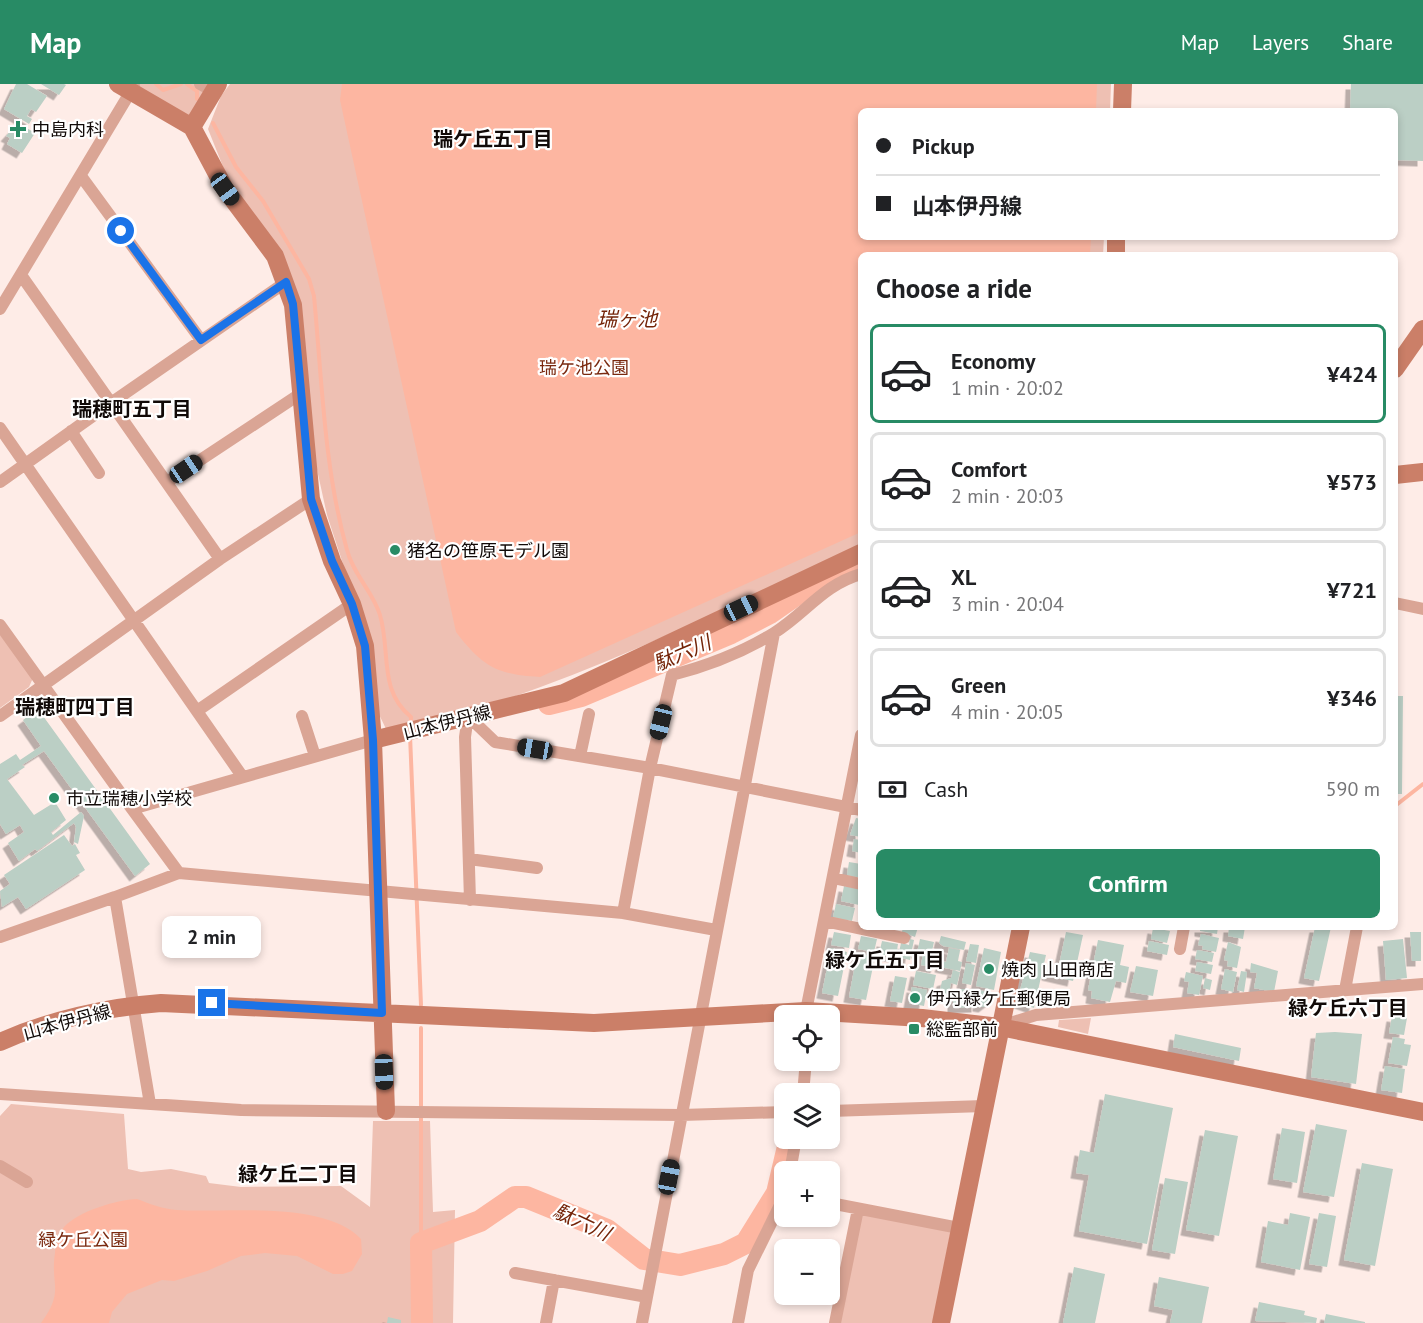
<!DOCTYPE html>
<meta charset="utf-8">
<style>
:root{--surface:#fff;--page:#f6f6f6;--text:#202124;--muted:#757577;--line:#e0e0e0;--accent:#288b65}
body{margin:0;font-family:"PT Sans","Noto Sans JP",sans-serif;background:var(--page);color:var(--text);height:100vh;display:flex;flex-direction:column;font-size:22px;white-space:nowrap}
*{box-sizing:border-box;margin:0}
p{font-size:20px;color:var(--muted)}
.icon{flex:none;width:33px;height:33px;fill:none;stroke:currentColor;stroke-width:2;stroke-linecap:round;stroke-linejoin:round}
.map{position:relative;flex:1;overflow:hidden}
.drawer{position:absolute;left:858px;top:168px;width:540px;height:678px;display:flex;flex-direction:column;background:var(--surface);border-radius:9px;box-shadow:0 3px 9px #0003}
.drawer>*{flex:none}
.guide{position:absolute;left:858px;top:24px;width:540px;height:132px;border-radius:9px;box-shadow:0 3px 9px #0003;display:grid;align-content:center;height:132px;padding:0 18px;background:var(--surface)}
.tools{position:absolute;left:774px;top:921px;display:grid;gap:12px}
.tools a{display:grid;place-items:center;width:66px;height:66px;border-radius:9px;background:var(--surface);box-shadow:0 3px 9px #0003;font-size:30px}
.end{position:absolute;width:27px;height:27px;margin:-14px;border:8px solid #1a73e8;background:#fff;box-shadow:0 0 0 3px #fff}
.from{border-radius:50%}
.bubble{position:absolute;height:42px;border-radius:9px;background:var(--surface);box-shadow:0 3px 9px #0003;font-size:20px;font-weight:600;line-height:42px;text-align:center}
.car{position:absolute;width:18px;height:36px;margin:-18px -9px;border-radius:8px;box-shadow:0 0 4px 2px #0007;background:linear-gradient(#222 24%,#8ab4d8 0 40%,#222 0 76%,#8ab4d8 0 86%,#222 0)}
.guide b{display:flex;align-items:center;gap:21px;height:57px;font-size:22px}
.guide b+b{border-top:2px solid var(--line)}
.guide i{width:15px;height:15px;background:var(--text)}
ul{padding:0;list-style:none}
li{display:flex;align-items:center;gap:18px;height:99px;margin:0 12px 9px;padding:0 6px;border:3px solid var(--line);border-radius:9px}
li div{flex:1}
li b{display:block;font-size:22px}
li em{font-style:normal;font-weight:600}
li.on{border-color:var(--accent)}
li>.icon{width:54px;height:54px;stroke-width:1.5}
h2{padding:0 18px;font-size:27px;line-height:72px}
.pay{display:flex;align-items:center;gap:15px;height:66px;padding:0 18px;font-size:22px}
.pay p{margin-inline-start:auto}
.button{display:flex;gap:12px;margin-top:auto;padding:12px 18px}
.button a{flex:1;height:69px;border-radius:9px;background:var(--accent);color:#fff;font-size:24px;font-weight:600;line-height:69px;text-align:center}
header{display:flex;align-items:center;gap:36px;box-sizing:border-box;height:84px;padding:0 30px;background:var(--accent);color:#fff}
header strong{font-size:28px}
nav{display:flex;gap:33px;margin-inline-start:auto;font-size:21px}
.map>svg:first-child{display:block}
.green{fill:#eec0b3}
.water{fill:#fdb6a1}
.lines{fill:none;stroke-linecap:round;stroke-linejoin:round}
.stream{stroke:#fdb6a1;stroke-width:4}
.river{stroke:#fdb6a1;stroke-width:22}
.building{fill:#bbcfc5;filter:url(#shadow)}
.street{stroke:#daa595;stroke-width:12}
.secondary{stroke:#cb7f68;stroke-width:18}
.route{stroke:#1a73e8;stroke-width:8}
.poi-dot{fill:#288b65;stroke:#fff;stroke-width:2}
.labels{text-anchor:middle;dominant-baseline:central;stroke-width:4.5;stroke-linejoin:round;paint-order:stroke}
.poi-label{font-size:18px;fill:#110a08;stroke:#fff;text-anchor:start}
.park-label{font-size:18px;fill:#7a290f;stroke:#fff}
.street-label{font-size:18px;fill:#110a08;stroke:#fff}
.neighbourhood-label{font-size:20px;font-weight:bold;fill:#110a08;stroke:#fff}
.water-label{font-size:20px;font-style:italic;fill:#742408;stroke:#fff}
</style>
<header>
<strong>Map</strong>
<nav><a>Map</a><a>Layers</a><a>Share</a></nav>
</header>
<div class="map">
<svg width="1423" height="1239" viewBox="0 0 1423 1239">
<defs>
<filter id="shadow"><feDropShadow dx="-5.5" dy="5.5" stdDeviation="0" flood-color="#0004"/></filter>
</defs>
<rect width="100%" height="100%" fill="#feece7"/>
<path class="green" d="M134,0H198L209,7L192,35Z
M230,0H1111L1110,27H861V153H1104L1103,171H861V462C736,519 611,582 480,624C450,633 418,639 387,647L375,622L346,489L327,431L314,372L298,210L228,95L208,45L221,12Z
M0,550L33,594L29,603L0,624Z
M1091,934L1088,950L1058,943L1059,936Z
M11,1020L124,1030L128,1085L141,1088L171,1085L206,1092L209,1099L241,1103L341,1102L370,1123L373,1037H430L433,1128L455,1126L453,1239H0V1032Z
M866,1129L951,1146L933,1239H839L861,1132Z"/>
<path class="water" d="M342,0H1097L1096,27H861V153H1091L1090,171H861V448L540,593C497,591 482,582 456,548L340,16Z
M137,1115C150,1120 163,1125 177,1126C227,1129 324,1116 361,1155L362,1170L352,1187L343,1190H333L297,1172L265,1169L241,1172L207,1187L174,1197L162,1196L127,1210L112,1228L109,1239H41C65,1206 50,1202 55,1169C55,1163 60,1148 64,1143C79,1127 116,1116 137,1115Z"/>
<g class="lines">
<path class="stream" d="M156,0L163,6L181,0
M187,0L197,7V15
M213,39L236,83L263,117L309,195L314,212C322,297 324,384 347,466C353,490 373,508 380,531C391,568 378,606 411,633V641
M410,651L421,921
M1395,722L1423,700
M421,944V1159"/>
<path class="river" d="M549,620L581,612L731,549L770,529L819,495L861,481
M422,1239L421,1159L480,1137L515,1113H526L607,1146L644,1175L680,1181L724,1170L746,1159L777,1109L790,1054"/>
</g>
<path class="building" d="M16,0H27L47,12L36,28L31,25L27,32L32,35L29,40L4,25Z
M41,0H64L66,1L59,11Z
M1351,0H1423V77L1395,76V27H1350Z
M18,39L35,49L22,69L7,60L10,54L6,52Z
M1395,612H1403L1402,710H1395Z
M38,625L150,780L135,792L44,667L22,681L25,683L7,695L34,731L55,718L66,736L51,748L53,751L81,728L84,732L78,760L74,758L76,743L74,739L37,767L35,765L19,777L8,759L24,748L20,741L6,750L0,740V680L16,670L20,676L41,662L23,636Z
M856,734L861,735V753L850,751Z
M64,751L72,762L75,760L80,769L76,771L85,786L26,825L18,813L2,823L0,807L10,800L4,791Z
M854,755L861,756V769L852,767Z
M849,778L861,780V794L847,791Z
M844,802L861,805L859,821L841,817Z
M836,820L855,824L852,837L833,833Z
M903,843H918L915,853L902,848Z
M1200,843H1218L1217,850L1200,847Z
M1229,843H1245L1243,855L1228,852Z
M1315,843H1331L1319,897L1304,894Z
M1153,844L1170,847L1167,859L1151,855Z
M834,848L851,851L849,864L831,861Z
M1066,848L1083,851L1073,897L1047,891L1048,885L1055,886L1056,881H1059Z
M1410,848H1421V877H1412Z
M1201,850L1219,854L1216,868L1202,865L1203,862L1198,861Z
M861,852L877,855L874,868L858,865Z
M941,852L966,858L964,866L943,862L939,859Z
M910,855L914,856L910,876L898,873L901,859L909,861Z
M920,855L934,858L931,872L938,873L936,884L921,881L923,870L917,869Z
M1403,855L1407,894L1386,896L1383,857Z
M1098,856L1124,861L1120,881L1129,883L1126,899L1116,897L1110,918L1091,914L1092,907L1088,906Z
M882,857L898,860L896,873L879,870Z
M1149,857L1169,861L1167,871L1147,867Z
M1228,858L1241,863L1237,884L1227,882L1228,877L1224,876Z
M970,860L979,861L976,879L966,877Z
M831,864L847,868L838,912L822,909Z
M949,864L960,866L958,877L962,878L960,887L940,883L942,877L946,878Z
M984,864L1001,868L994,906L976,902Z
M1197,866L1214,869L1212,878L1195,875Z
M1030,868L1046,871L1034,924L1017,918Z
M857,870L875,873L866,916L849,913Z
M1197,878L1213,881L1211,890L1195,887Z
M966,879L975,881L971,901L962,899Z
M1251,879L1278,887L1274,908L1254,904L1257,889L1250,888Z
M1136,882L1158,886L1153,912L1130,908Z
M1225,885L1237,888L1233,908L1221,905Z
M953,886L960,888L957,901L951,899L948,913L939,911L942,897L951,894Z
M916,887L936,891L933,905L913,901Z
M1241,887L1247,888L1244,908L1237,906Z
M1186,888L1203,892L1199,911L1187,909L1189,898L1184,897Z
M895,892L907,894L902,919L890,917Z
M1205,894L1212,896L1210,906L1203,904Z
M912,903L927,906L924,922L909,919Z
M953,905H977V923L953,924Z
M979,906L993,909L992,917L984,923L978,922Z
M1392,932L1407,934L1404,951L1389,949Z
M1335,948L1362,950L1356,1000L1311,993L1316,949Z
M1175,950L1241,964L1239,977L1173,963Z
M1393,953L1405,955L1404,960L1411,961L1407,982L1388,979Z
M1385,982L1405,985L1402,1009L1381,1006Z
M1105,1010L1173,1024L1147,1160L1079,1147L1089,1091L1076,1089L1080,1066L1094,1069Z
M1316,1040L1347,1046L1334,1113L1303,1108Z
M1282,1044L1305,1048L1297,1099L1273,1095Z
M1205,1046L1238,1052L1219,1152L1186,1146Z
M1362,1079L1393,1085L1375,1182L1344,1176Z
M1165,1094L1188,1098L1175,1170L1152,1166Z
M1290,1129L1310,1133L1300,1186L1261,1178L1268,1137L1288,1141Z
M1319,1129L1336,1132L1327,1183L1309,1180Z
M1074,1183L1105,1190L1095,1239H1063Z
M1159,1193L1209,1203L1202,1239H1170L1173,1226L1154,1222Z
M1259,1218L1305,1227L1304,1231L1317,1234L1316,1239L1255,1237Z
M1326,1230L1365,1238V1239H1324Z
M388,1233L401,1236V1239H387Z"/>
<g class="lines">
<path class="street" d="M200,0L213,7
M81,92L201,256
M21,191L111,319L286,198
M0,225L134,2
M0,344L242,692
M71,347L99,389
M0,398L111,319L220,475
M167,398L300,310
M1395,519L1423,525
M0,541L132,725
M197,627L352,520
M0,632L220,475L311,415
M302,632L315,672
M468,632L495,658L650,684L861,726
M468,632L465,653L470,816
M580,672L589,630
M469,775L537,784
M179,789L132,725L373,656
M833,794L861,800
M623,829L650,684L672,591C707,582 743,568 774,549C806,529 823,501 861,490
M824,837L904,854
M0,853L115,813
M1180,865L1184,843
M1345,906L1357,843
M806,927L861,651
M1001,942L1036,931L1423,900
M0,1010L241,1026L681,1031L784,1028
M803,1010L806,976
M150,1020L115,813L179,789L623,829L716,846
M830,1027L984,1022
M0,1082L27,1098
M790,1088L796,1054
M830,1119L959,1144
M515,1189L647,1213
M546,1239L554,1196
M642,1239L774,549
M738,1239L748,1186L784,1113
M835,1239L858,1125"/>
<path class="secondary" d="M118,0L192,43L225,105L275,172L293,221L311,415L332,477L352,520L365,562L373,656L386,1027
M1122,27L1123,0
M192,43L218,0
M1116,171V153
M1395,285L1423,245
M1395,391L1423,388
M373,656L564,609L861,469
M0,958C49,936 107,923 161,919L594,939L806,927L922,934L1000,943L1423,1028
M941,1239L1021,843"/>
</g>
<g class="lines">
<path class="route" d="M121,147L201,256L286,198L293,220L311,415L332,477L352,520L365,562L373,656L382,929L212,919"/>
</g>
<g class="poi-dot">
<path d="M15 36h6v6h6v6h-6v6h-6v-6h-6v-6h6z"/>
<circle cx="395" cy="466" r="6"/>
<circle cx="54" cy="714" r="6"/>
<circle cx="989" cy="885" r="6"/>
<circle cx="915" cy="914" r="6"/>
<rect x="908" y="939" width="12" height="12" rx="3"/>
</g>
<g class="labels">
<g class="poi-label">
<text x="32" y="45">中島内科</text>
<text x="407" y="466">猪名の笹原モデル園</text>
<text x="66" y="714">市立瑞穂小学校</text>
<text x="1001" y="885">焼肉 山田商店</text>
<text x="927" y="914">伊丹緑ケ丘郵便局</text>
<text x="926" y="945">総監部前</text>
</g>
<g class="park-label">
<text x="584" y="283">瑞ケ池公園</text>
<text x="83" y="1155">緑ケ丘公園</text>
</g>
<g class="street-label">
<text transform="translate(447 638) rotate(-14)">山本伊丹線</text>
<text transform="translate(67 938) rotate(-15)">山本伊丹線</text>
</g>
<g class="neighbourhood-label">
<text x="493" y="55">瑞ケ丘五丁目</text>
<text x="132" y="325">瑞穂町五丁目</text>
<text x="75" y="623">瑞穂町四丁目</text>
<text x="885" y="876">緑ケ丘五丁目</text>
<text x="1348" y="924">緑ケ丘六丁目</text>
<text x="298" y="1090">緑ケ丘二丁目</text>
</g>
<g class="water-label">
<text x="627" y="235">瑞ヶ池</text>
<text transform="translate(682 569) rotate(-23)">駄六川</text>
<text transform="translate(582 1138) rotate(25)">駄六川</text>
</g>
</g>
</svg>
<div class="tools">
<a><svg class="icon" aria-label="locate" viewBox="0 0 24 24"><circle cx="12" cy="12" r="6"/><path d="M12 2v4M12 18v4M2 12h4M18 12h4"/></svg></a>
<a><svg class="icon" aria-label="layers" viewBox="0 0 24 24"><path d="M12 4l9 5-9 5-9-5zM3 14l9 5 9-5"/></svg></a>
<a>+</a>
<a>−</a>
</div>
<i class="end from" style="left:121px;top:147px"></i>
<i class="end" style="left:212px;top:919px"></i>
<div class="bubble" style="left:162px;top:832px;width:99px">2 min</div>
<i class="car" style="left:225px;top:105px;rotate:144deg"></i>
<i class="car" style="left:186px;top:385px;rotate:56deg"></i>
<i class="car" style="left:741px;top:524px;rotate:65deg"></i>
<i class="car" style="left:661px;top:638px;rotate:194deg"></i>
<i class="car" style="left:535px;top:665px;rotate:280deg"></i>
<i class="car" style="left:384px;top:988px;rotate:178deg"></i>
<i class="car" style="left:669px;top:1093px;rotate:11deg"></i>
<div class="guide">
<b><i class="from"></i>Pickup</b>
<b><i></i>山本伊丹線</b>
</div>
<section class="drawer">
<h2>Choose a ride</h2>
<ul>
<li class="on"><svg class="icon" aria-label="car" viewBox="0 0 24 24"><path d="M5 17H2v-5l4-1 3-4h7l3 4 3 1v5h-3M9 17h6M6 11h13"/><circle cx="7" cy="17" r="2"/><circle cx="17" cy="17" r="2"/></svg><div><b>Economy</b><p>1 min · 20:02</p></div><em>¥424</em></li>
<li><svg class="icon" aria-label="car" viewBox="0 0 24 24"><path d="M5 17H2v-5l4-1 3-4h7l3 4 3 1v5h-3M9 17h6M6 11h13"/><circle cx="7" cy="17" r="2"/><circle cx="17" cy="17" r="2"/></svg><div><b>Comfort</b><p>2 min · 20:03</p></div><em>¥573</em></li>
<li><svg class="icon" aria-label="car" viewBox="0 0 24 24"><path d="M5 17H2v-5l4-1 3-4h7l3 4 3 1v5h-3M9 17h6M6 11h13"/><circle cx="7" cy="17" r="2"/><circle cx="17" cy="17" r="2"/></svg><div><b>XL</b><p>3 min · 20:04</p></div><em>¥721</em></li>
<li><svg class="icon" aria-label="car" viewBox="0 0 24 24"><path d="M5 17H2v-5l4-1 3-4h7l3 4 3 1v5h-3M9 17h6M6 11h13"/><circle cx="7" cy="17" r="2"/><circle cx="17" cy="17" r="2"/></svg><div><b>Green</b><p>4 min · 20:05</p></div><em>¥346</em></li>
</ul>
<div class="pay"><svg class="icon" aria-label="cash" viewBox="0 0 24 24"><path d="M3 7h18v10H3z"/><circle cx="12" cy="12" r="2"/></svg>Cash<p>590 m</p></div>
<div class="button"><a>Confirm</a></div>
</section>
</div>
